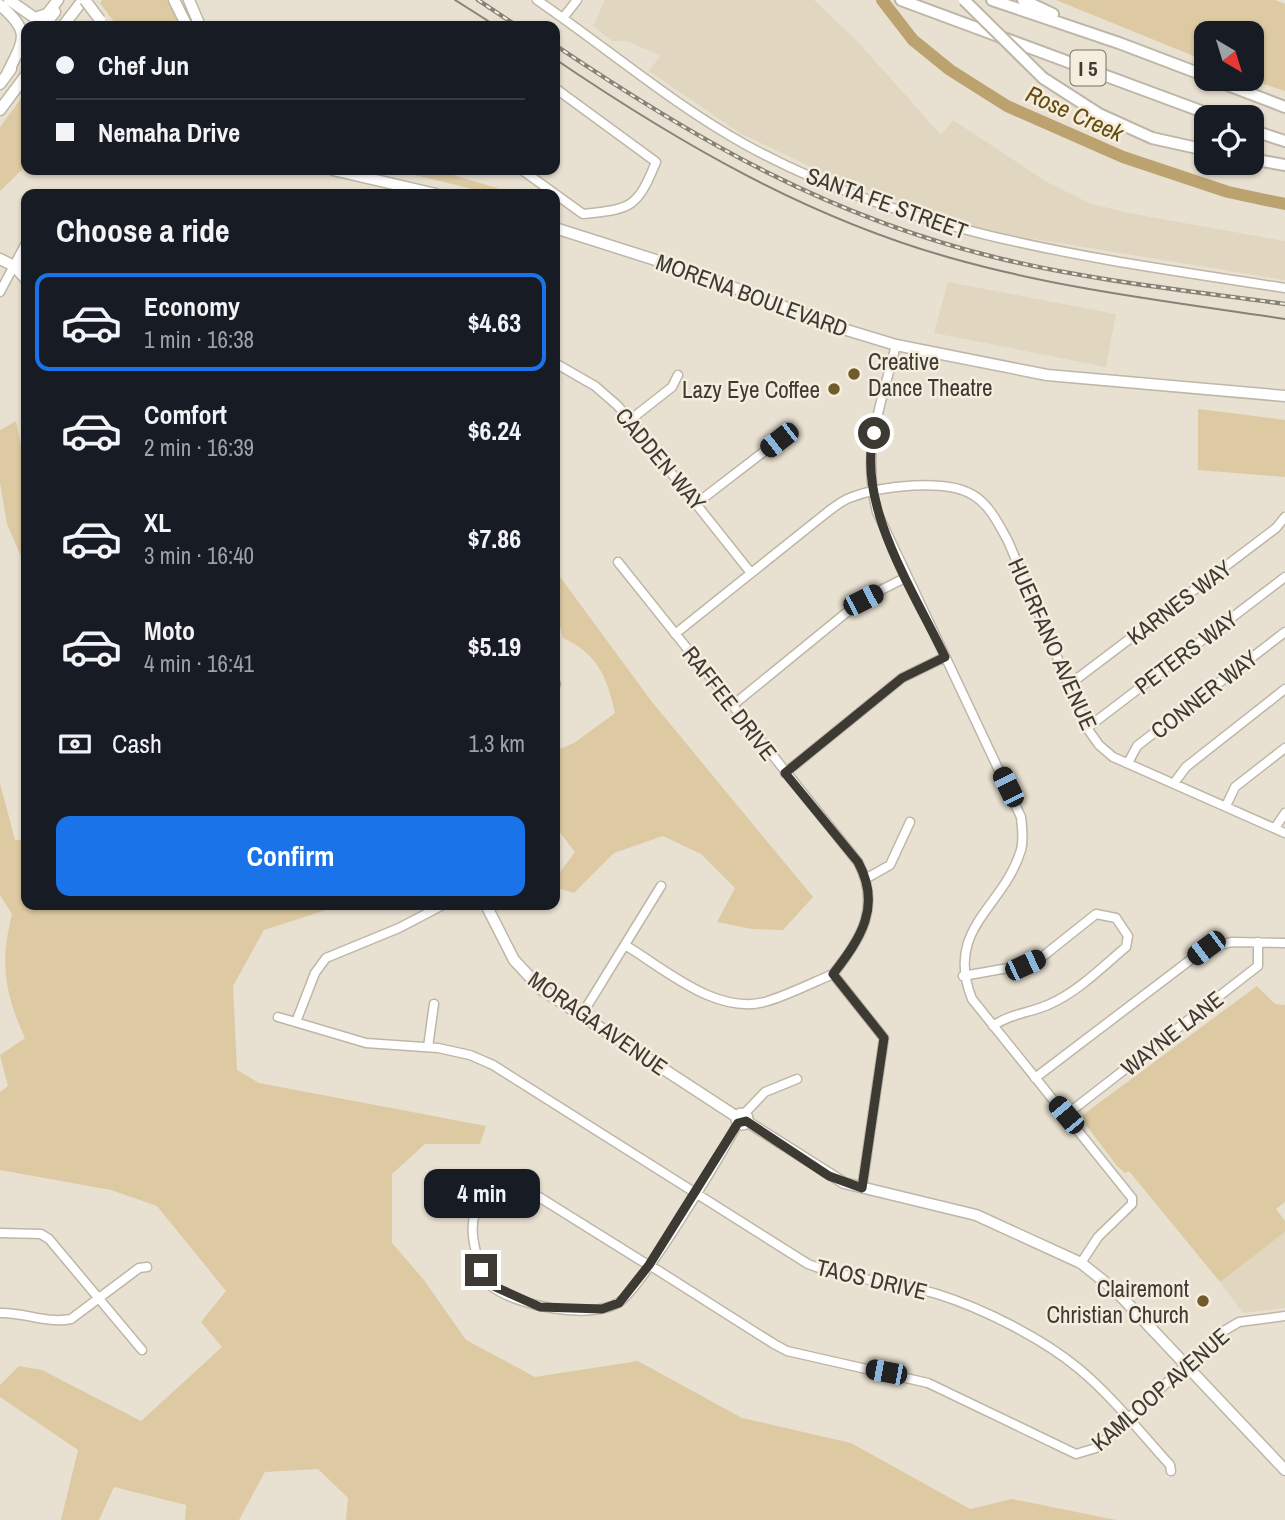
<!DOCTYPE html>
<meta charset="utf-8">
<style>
:root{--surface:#171b24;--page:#20242c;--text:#f1f3f6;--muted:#9ea1a6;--line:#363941;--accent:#1a73e8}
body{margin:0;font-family:"Archivo Narrow",sans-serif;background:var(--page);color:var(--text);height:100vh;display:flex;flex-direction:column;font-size:26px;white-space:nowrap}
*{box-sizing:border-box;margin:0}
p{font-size:23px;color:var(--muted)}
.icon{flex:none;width:38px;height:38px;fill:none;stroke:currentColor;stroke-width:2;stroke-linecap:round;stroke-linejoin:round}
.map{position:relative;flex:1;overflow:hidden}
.side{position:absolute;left:21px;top:189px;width:539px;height:721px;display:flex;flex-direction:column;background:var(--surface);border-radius:14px;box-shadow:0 2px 5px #0004}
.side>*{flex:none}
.hud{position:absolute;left:21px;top:21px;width:539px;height:154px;border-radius:14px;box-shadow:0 2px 5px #0004;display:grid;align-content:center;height:154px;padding:0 35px;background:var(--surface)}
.needle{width:46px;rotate:142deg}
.buttons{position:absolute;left:1194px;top:21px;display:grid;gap:14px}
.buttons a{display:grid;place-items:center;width:70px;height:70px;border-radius:14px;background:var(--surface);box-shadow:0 2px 5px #0004;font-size:35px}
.end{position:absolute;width:32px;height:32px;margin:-16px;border:9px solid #3d3a34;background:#fff;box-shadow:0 0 0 4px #fff}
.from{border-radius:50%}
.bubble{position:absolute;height:49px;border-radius:14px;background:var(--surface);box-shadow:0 2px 5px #0004;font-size:23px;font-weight:700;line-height:49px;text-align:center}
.car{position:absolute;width:21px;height:42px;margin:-21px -10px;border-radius:9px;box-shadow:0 0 5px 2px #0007;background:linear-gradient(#222 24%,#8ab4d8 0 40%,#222 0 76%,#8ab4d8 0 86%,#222 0)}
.hud b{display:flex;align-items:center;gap:24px;height:66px;font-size:26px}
.hud b+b{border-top:2px solid var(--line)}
.hud i{width:18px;height:18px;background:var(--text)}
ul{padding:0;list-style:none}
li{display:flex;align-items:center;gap:21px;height:98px;margin:0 14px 10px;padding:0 21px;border:4px solid transparent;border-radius:14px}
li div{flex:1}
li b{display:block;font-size:26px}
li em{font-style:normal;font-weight:700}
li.on{border-color:var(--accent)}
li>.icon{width:63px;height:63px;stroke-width:1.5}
h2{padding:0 35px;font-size:32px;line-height:84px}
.pay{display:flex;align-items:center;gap:18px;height:77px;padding:0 35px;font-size:26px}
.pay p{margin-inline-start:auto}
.cta{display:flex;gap:14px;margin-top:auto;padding:14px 35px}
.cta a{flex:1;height:80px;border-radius:14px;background:var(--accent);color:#fff;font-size:28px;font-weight:700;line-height:80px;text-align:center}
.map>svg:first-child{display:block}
.built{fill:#e1d6c0}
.green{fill:#ddcaa3}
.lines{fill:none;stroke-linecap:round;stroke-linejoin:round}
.river{stroke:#bba26f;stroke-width:12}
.minor-casing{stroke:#beb7a8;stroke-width:11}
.major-casing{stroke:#beb7a8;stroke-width:13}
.highway-casing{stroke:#beb7a8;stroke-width:14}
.minor{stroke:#fff;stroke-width:8}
.major{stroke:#fff;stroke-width:10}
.highway{stroke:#fff;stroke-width:10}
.tram{stroke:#878278;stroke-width:2}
.rail-casing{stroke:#878278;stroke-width:4.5}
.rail{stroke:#f5edde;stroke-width:2;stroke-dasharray:5;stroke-linecap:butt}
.major-bridge-casing{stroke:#beb7a8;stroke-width:13;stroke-linecap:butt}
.highway-bridge-casing{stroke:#beb7a8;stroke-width:14;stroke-linecap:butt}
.major-bridge{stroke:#fff;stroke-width:10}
.highway-bridge{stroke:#fff;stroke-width:10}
.route{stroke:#3d3a34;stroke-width:9}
.poi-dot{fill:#715b2a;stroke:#f5edde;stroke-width:2.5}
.labels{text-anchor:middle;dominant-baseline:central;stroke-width:5;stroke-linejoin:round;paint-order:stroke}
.shield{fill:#f5edde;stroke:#747067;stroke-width:2}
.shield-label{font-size:21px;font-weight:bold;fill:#3d3a34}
.street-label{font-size:23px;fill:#3d3a34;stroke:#f5edde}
.poi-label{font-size:23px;fill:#3d3a34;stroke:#f5edde;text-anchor:end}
.water-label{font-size:24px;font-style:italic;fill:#674d0d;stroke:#f5edde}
</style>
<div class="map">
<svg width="1285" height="1520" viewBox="0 0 1285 1520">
<rect width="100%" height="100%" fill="#e8e0d1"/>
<path class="built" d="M605,0H814L858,42L941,135L953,120L1045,181L1089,203L1128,213L1285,241V280L1004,234L951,221L826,174L740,133L649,71L660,56L627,41H612L593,26Z
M948,282L1116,314L1106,367L934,333Z
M1285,1232V1308L1243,1313L1220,1282Z"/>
<path class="green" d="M102,0H168L181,26H117L100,3Z
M1056,0H1275L1285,4V91L1249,79H1251V33H1206V61Z
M26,92V166L0,191V127Z
M411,170L440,171L517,194H494L410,174Z
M1198,409L1285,420V477L1198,470Z
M16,421L26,471V568L7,524L0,483V430Z
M555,570L652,702L813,897L783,930L752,929L717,922L735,888L701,854L663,836L614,853L574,893L555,887V879L575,852L555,826V751L574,743L615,713C607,677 598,654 563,638L555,608Z
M0,783L15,840H26V905H342L264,930L233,986L237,1070L259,1083L486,1126L480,1144H425L392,1174V1243L424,1280L466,1340L535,1377L638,1361L742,1418L851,1443L970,1509L1012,1499L1116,1520H346L348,1498L318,1469L265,1472L239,1520H185L186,1505L114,1487L99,1520H61L78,1450L0,1397V1385L19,1366L42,1370L141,1421L222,1347L201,1322L226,1291L157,1206L111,1190L0,1170V1092L8,1086L0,1055L25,1038C4,992 0,962 12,914L0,895Z
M1257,986L1275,1004L1285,1005V1202L1276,1209L1285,1221V1232L1220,1282L1129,1171L1125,1173L1117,1166L1080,1117Z"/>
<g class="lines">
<path class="river" d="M882,0L913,40L950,70L1007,106L1123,157L1228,192L1285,204"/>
<g class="minor-casing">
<path id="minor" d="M537,0C607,48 671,103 746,145C913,237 1100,259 1285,288
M563,18L577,0
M522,170L583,214C632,209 637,208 656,162L555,88
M0,292L26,243
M896,345C881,406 861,449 877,512L1021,817C1022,827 1024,839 1021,850C1003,909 944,928 972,999L1132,1198V1204L1098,1237L1081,1263
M555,363L595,386L618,406L751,573
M630,420L672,387L678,375
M697,503L779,440
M618,562L858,862C881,906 862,938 833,974
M675,634L825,514C833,508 842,500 852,497C881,486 946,478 973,495C990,505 999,525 1008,541L1087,728L1099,745L1113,757L1285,833
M555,684H556
M1070,684L1276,528L1285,517
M733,705L863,599L907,577
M1087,728L1285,577
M1128,763L1137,746L1285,632
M785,773L902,678L945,657
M1174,783L1186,767L1285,689
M1226,806L1235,787L1285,748
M1275,828L1285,813
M867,878L890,865L910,822
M625,945C665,969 718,1017 768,1001C790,994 812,983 833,974
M833,974L884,1038L862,1188
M963,976L1025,965L1042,957L1096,914L1116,918L1128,936L1126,947C1102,967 1079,991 1050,1004C1031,1013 1011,1013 993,1026
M581,1016L661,886
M278,1017L366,1043L438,1048L470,1055L493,1065L808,1264C849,1280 895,1282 937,1294C982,1308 1042,1338 1078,1368C1112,1396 1140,1432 1170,1465L1171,1471
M296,1022L315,973L326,958L399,928L443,905
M428,1047L434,1004
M1035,1078L1206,948L1232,942L1285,943
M744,1114L765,1092L797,1079
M1066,1115L1258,966V942
M738,1123C723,1152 640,1291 618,1303C589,1320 517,1306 491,1286C482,1278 479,1263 476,1252C464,1207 485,1185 531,1192L640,1260L659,1271L774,1344L787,1351L928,1383L1076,1454L1096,1448L1222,1332L1239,1322L1285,1316
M0,1233L41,1234L49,1239L142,1350
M0,1313C24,1312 47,1324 71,1319L139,1268L147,1267"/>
</g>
<g class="major-casing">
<path id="major" d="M9,0L35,18L47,14L58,0
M174,0L187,26
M189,0L200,26
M0,5C32,33 24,39 7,74
M44,26L55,12
M63,26L83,0
M0,84L11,69
M0,110L26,75
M333,170L436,194
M555,228L687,270L840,328L896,345L1047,375L1285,396
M0,259L14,266H26
M14,266L26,279
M486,905L514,960L541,989L737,1117
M736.5 1119a5.5 5.5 0 1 1 11 0a5.5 5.5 0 1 1-11 0Z
M746,1121L844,1183L976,1215L1081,1263L1115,1290L1285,1470"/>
</g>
<g class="highway-casing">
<path id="highway" d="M901,0L1217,117
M992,0L1119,43L1206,76
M1023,0L1053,14
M1043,78L1099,114L1152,138L1206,150
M1212,79L1285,107
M1251,130L1285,141
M1251,159L1285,165"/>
</g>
<use href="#minor" class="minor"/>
<use href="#major" class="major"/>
<use href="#highway" class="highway"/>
<path class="tram" d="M455,0L496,26
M555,59C679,143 806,217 951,258C1060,289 1173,302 1285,319"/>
<g class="rail-casing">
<path id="rail" d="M478,0L517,26
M555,45C699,142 831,218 1002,259C1095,281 1191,291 1285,304"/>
</g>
<use href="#rail" class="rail"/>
<g class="major-bridge-casing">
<path id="major-bridge" d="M85,0L100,20"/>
</g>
<g class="highway-bridge-casing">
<path id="highway-bridge" d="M964,0L1043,78"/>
</g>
<use href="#major-bridge" class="major-bridge"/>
<use href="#highway-bridge" class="highway-bridge"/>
</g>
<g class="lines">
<path class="route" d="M481,1270L491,1285L540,1307L602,1309L619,1303L649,1265L738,1123L746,1121L829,1176L862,1188L884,1038L833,974C861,938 882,906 858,862L785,773L902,678L945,657C914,592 856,505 874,433"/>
</g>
<g class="poi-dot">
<circle cx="854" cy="374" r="7"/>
<circle cx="834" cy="389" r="7"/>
<circle cx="1203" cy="1301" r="7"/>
</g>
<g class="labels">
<rect class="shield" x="1070.5" y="50.5" width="35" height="35" rx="5"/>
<g class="shield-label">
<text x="1088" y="68">I 5</text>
</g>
<g class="street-label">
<text transform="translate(887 203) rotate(20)">SANTA FE STREET</text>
<text transform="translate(752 295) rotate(20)">MORENA BOULEVARD</text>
<text transform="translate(661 459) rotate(50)">CADDEN WAY</text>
<text transform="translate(1179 602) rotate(-37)">KARNES WAY</text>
<text transform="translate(1053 644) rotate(66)">HUERFANO AVENUE</text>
<text transform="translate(1186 652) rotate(-37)">PETERS WAY</text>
<text transform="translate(1204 694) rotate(-38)">CONNER WAY</text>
<text transform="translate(730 703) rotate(52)">RAFFEE DRIVE</text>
<text transform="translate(598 1023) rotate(35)">MORAGA AVENUE</text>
<text transform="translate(1172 1033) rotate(-38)">WAYNE LANE</text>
<text transform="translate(872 1279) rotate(13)">TAOS DRIVE</text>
<text transform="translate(1160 1389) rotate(-41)">KAMLOOP AVENUE</text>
</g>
<g class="poi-label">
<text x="868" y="361" text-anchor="start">Creative<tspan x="868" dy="26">Dance Theatre</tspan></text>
<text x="820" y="389">Lazy Eye Coffee</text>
<text x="1189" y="1288">Clairemont<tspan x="1189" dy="26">Christian Church</tspan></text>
</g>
<g class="water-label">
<text transform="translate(1075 113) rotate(24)">Rose Creek</text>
</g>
</g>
</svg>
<div class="buttons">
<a><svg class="needle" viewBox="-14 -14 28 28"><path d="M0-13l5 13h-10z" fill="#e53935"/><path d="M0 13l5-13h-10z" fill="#9ea1a6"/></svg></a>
<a><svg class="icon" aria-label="locate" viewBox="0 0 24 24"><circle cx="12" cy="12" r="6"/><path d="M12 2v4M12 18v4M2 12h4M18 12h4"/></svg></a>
</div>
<i class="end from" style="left:874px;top:433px"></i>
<i class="end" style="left:481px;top:1270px"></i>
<div class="bubble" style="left:424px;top:1169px;width:116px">4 min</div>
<i class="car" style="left:779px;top:440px;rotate:232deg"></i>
<i class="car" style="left:863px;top:600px;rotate:63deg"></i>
<i class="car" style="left:1008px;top:787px;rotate:334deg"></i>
<i class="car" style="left:1206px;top:948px;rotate:233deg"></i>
<i class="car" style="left:1025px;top:965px;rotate:65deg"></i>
<i class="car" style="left:1066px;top:1115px;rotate:320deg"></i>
<i class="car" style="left:886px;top:1372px;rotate:281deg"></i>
<div class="hud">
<b><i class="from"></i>Chef Jun</b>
<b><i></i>Nemaha Drive</b>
</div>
<section class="side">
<h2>Choose a ride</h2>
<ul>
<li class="on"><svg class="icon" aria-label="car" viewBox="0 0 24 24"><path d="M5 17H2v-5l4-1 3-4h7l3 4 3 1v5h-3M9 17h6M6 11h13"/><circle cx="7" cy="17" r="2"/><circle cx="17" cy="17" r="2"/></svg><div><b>Economy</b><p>1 min · 16:38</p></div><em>$4.63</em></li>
<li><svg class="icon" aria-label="car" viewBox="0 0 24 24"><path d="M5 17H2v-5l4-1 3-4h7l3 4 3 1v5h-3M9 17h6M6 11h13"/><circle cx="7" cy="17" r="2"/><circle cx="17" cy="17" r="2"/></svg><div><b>Comfort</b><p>2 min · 16:39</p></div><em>$6.24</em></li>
<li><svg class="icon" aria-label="car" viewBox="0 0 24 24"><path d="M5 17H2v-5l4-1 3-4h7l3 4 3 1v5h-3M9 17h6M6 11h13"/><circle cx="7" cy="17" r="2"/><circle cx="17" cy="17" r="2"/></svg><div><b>XL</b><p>3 min · 16:40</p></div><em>$7.86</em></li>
<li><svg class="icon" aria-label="car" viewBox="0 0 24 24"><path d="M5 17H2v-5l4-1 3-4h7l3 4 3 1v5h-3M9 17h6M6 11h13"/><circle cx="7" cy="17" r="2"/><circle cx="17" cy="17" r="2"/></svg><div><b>Moto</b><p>4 min · 16:41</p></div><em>$5.19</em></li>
</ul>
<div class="pay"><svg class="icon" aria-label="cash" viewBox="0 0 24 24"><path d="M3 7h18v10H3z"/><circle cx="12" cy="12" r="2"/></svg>Cash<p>1.3 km</p></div>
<div class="cta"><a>Confirm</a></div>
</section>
</div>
